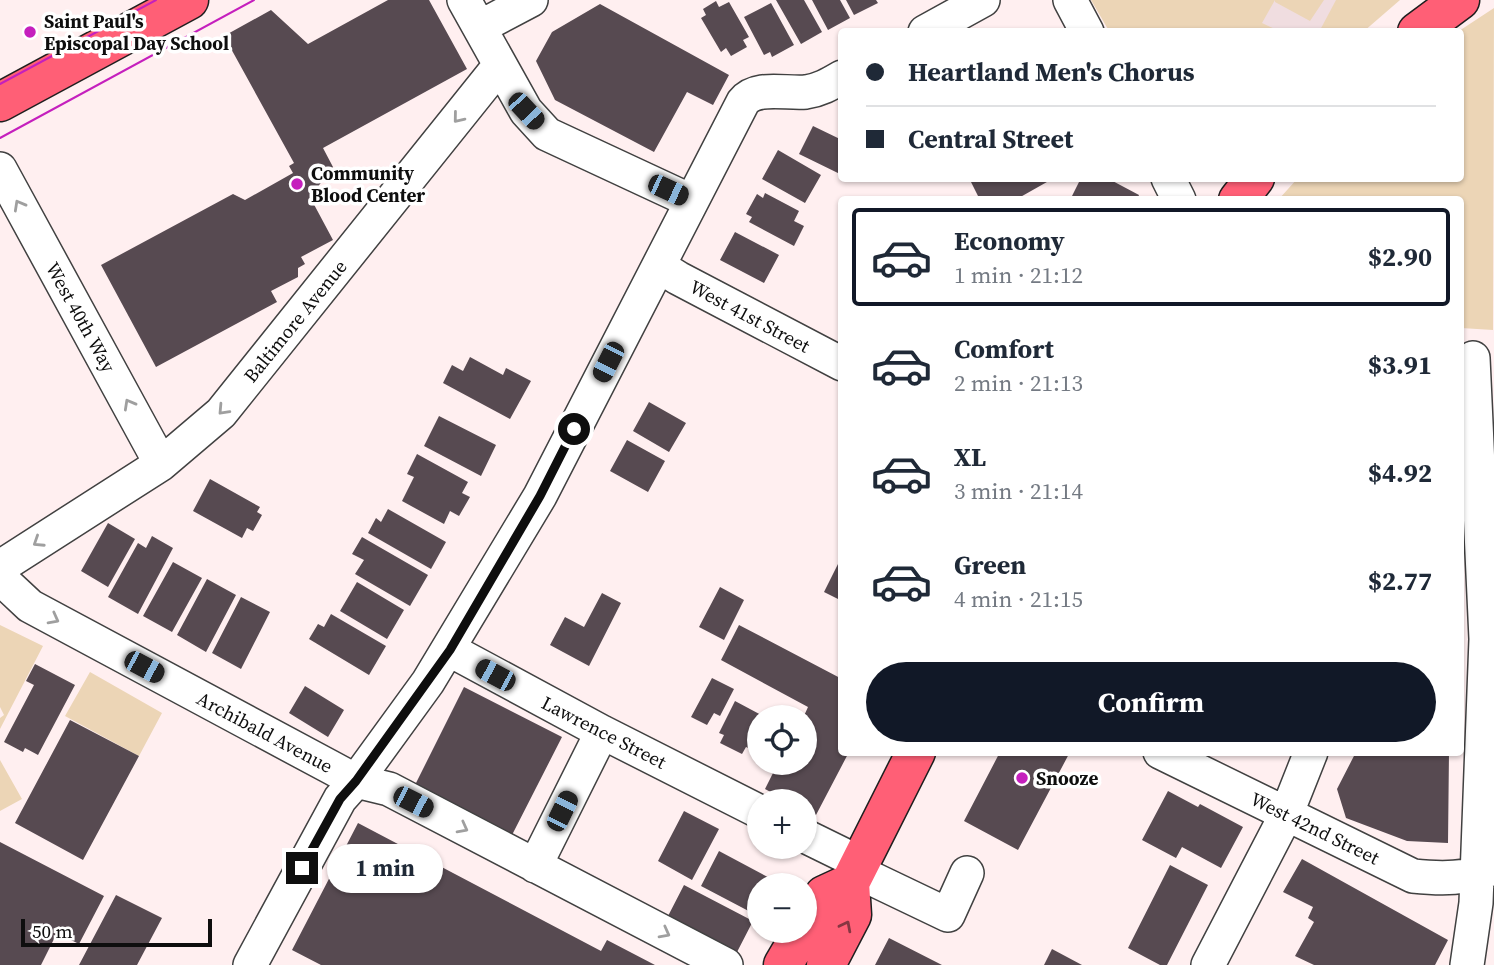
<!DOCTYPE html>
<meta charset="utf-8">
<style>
:root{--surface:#fff;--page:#f6f6f7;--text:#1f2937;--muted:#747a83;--line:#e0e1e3;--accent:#111827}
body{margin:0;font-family:"Source Serif 4",serif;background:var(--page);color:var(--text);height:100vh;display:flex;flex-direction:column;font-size:26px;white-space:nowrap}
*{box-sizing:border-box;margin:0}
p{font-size:23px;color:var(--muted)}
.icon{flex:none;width:38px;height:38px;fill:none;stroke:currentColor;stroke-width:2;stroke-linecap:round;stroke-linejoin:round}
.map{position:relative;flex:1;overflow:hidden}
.panel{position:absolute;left:838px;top:196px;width:626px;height:560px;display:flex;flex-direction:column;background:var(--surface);border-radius:7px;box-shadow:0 2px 5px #0004}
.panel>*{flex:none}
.hud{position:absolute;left:838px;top:28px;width:626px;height:154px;border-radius:7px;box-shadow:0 2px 5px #0004;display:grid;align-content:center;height:154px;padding:0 28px;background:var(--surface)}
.tools{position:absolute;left:747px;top:705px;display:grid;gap:14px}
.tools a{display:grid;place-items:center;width:70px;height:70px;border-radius:50%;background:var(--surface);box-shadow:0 2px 5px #0004;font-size:35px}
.scale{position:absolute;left:21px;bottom:18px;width:191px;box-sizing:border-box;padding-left:7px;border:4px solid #0e0e0e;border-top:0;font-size:19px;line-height:24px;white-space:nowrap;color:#0e0e0e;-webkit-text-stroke:5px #fff;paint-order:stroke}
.end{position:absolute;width:32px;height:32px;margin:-16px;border:9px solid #0e0e0e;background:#fff;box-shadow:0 0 0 4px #fff}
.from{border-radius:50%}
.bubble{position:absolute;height:49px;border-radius:24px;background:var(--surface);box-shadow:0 2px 5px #0004;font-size:23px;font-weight:700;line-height:49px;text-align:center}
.car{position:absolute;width:21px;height:42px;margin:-21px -10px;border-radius:9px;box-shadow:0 0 5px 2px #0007;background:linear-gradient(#222 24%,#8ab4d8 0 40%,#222 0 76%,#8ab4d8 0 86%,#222 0)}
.hud b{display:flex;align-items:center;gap:24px;height:66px;font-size:26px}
.hud b+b{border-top:2px solid var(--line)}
.hud i{width:18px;height:18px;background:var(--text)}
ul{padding:12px 0 0;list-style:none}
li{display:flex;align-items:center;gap:21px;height:98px;margin:0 14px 10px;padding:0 14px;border:4px solid transparent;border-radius:7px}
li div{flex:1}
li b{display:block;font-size:26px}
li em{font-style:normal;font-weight:700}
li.selected{border-color:var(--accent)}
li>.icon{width:63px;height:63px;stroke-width:1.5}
.button{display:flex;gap:14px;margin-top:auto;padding:14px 28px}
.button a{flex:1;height:80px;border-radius:42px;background:var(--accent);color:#fff;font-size:28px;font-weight:700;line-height:80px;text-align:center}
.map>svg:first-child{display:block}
.green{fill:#ecd5b6}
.plaza{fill:#f0dde0}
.building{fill:#574a51}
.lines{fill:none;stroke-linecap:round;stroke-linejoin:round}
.minor-casing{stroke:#414141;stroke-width:36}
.major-casing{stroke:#1f1f1f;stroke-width:41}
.minor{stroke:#fff;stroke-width:33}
.major{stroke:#ff5f76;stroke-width:38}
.tram{stroke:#c51fbd;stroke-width:2}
.oneway{stroke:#9f9f9f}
.oneway2{stroke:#863642}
.route{stroke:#0e0e0e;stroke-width:9}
.poi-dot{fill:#c51fbd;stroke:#fff;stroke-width:2.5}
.labels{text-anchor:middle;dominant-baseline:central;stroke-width:7;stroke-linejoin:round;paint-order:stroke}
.poi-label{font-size:19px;font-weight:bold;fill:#0e0e0e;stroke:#fff;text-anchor:start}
.street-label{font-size:19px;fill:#0e0e0e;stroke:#fff}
</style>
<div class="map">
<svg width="1494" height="965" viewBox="0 0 1494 965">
<rect width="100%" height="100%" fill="#ffeff0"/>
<path class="green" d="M1091,0H1400L1363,32L1109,31Z
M1494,8L1493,330L1461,328V200L1279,199L1297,179L1461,178V32L1459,31Z
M0,625L43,646L0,729V718L4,715L0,707Z
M90,672L162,713L139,756L65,716Z
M0,760L22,799L0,811Z"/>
<path class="plaza" d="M1275,0V2L1310,21L1324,0H1336L1319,32L1279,31L1262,23Z"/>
<path class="building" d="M388,0H429L467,69L323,148L333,167L310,197L333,240L301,257L305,264L298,268V277L271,291L277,302L156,367L101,265L233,194L245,200L293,173L289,166L294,163L224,36L271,10L308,44Z
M776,0H804L822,32L801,44Z
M812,0H840L850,18L828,30Z
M846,0H876L878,3L854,15Z
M716,1L719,7L729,2L749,37L743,40L747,47L731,56L726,48L721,52L701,18L706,15L703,9Z
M771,3L794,45L772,57L770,52L764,55L744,17Z
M600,4L729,75L713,105L687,92L654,152L555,100L536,61L552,32Z
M813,126L842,140V175L799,154Z
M778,150L821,175L805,203L762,179Z
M969,178H1054L1015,200H980Z
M1081,178H1107L1139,195L1137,200H1070Z
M765,193L799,211L794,221L804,226L794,246L749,222L752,217L746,214L757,194L763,198Z
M735,232L779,255L764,283L720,260Z
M470,357L503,375L506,368L531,381L510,419L443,383L452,365L463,371Z
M649,402L686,423L669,452L633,431Z
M439,416L496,445L481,476L424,446Z
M627,440L665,461L648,492L610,471Z
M417,454L468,482L462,493L470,497L459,516L450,511L444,524L402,501L414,477L407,474Z
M210,479L260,507L257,512L262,515L253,531L247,528L242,538L193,511Z
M388,509L446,542L431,569L368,533L376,518L381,522Z
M108,523L135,539L108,587L81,571Z
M152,536L173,548L138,614L108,597L138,543L146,548Z
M362,537L428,575L410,606L355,574L364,560L352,554Z
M173,562L202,578L172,632L143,616Z
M839,562L842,563V601L824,592Z
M207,579L236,595L206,652L177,635Z
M357,582L404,610L387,639L340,611Z
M720,587L744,600L724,640L699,627Z
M602,593L621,603L589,666L550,645L565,617L584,627Z
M241,597L270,612L241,669L212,653Z
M331,614L386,646L369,675L309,639L318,624L324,627Z
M739,625L842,679V752H849L816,815L805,810V802H789L765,789L778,763H805V718H803L808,707L721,660Z
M35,664L75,685L38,755L25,748L23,752L4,742L34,685L26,681Z
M712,678L734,689L720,716L714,713L707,725L691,717Z
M305,686L344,710L328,737L289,713Z
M464,687L562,737L512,835L415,785Z
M735,701L767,718H760V737L753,750L746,747L742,754L720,743L724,735L719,733Z
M70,720L139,756L83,860L15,823Z
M1000,752H1070L1018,850L964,821Z
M1356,752H1449L1448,843L1407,841L1346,818L1337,789Z
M1168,791L1198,807L1200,804L1243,827L1221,868L1182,847L1176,858L1142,840Z
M684,811L719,829L692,880L658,861Z
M358,823L601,951L607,940L655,965H321L292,950Z
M0,842L104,896L79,944L57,933L41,965H0Z
M719,851L779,883L778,886H760V917L701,886Z
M1302,859L1448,940L1435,965H1314L1295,956L1314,922L1308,918L1313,907L1283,892Z
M1170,865L1208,885L1167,965H1160L1128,948Z
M684,885L753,921L736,954L667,918Z
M116,895L162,918L137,965H79Z
M889,938L942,965H875Z
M1052,949L1082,965H1044Z"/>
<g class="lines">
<g class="minor-casing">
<path id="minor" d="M464,0L526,111L547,134L691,201
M1070,0L1087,32
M480,27L531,0
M925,32L983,0
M0,169L161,464
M1168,178L1179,200
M659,266L678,278L842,364
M0,567L161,464L221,413L500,65
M0,578L30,606L334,769L356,781L389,789L726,965
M450,650L602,732L760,812
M1160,752L1413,876C1443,879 1466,879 1494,868
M805,836L860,863
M535,866L602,732
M856,871L948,915L967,873
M250,965L340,799L356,781L428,682L540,496L743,102C756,85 786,94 806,92C820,90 830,84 842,77
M1208,965L1286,815L1311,752
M1467,965L1476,903L1486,639L1473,358"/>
</g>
<g class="major-casing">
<path id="major" d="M1417,32L1460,0
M0,102L189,0
M1238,200L1255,178
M805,928L824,895L850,883
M783,965L803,931
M826,965L852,915L850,883L916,752"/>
</g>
<use href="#minor" class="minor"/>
<use href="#major" class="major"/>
<path class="tram" d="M0,84L156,0
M0,138L254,0"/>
</g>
<defs><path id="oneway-chevron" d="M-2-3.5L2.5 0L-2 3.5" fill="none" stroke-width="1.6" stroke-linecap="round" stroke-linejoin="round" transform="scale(1.75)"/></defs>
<g class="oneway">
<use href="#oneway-chevron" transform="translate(458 118) rotate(129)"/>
<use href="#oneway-chevron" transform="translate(19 205) rotate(-119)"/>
<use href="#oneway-chevron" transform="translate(129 404) rotate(-119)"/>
<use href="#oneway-chevron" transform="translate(223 410) rotate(133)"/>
<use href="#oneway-chevron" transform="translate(38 542) rotate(147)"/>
<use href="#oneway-chevron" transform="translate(54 619) rotate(28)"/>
<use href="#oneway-chevron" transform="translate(463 828) rotate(28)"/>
<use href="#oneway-chevron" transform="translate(665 933) rotate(28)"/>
</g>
<use class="oneway2" href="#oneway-chevron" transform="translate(846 926) rotate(-63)"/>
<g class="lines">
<path class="route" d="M302,868L340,799L356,781L450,650L540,496L574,429"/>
</g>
<g class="poi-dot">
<circle cx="30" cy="32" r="7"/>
<circle cx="297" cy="184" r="7"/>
<circle cx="1022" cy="778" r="7"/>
</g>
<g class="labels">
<g class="poi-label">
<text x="44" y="21">Saint Paul's<tspan x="44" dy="22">Episcopal Day School</tspan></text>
<text x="311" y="173">Community<tspan x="311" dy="22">Blood Center</tspan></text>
<text x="1036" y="778">Snooze</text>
</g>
<g class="street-label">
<text transform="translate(750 316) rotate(28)">West 41st Street</text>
<text transform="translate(81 317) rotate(61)">West 40th Way</text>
<text transform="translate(295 321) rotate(-51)">Baltimore Avenue</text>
<text transform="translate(265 732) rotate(28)">Archibald Avenue</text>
<text transform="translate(604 732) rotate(27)">Lawrence Street</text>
<text transform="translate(1315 828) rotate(26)">West 42nd Street</text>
</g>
</g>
</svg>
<div class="tools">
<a><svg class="icon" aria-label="locate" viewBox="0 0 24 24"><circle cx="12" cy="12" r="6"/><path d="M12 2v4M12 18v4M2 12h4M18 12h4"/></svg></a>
<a>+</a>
<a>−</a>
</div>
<div class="scale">50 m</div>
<i class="end from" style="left:574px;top:429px"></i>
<i class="end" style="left:302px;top:868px"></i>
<div class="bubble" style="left:327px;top:844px;width:116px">1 min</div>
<i class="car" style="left:526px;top:111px;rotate:137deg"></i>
<i class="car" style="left:668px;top:190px;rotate:115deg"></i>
<i class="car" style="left:608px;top:362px;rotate:207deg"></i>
<i class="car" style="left:144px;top:667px;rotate:118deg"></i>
<i class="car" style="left:495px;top:675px;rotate:298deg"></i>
<i class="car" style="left:413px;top:802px;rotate:117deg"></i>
<i class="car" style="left:562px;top:811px;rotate:26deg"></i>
<div class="hud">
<b><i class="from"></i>Heartland Men's Chorus</b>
<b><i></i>Central Street</b>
</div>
<section class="panel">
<ul>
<li class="selected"><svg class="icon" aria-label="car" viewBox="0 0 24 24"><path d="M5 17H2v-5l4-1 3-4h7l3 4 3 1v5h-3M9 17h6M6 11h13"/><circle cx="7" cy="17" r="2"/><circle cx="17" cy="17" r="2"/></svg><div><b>Economy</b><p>1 min · 21:12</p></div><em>$2.90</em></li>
<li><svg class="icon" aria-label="car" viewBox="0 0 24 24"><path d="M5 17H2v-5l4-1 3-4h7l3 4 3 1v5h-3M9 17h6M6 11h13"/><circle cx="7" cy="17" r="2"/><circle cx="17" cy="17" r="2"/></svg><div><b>Comfort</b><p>2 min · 21:13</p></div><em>$3.91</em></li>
<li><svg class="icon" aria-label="car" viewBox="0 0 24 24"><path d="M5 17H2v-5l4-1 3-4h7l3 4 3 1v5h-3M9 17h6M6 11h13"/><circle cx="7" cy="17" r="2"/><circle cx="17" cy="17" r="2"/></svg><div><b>XL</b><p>3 min · 21:14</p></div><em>$4.92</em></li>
<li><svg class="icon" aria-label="car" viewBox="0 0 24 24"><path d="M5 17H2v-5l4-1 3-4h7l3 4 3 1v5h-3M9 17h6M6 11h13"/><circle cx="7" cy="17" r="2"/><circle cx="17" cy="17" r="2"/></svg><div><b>Green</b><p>4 min · 21:15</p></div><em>$2.77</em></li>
</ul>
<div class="button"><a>Confirm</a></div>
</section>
</div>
